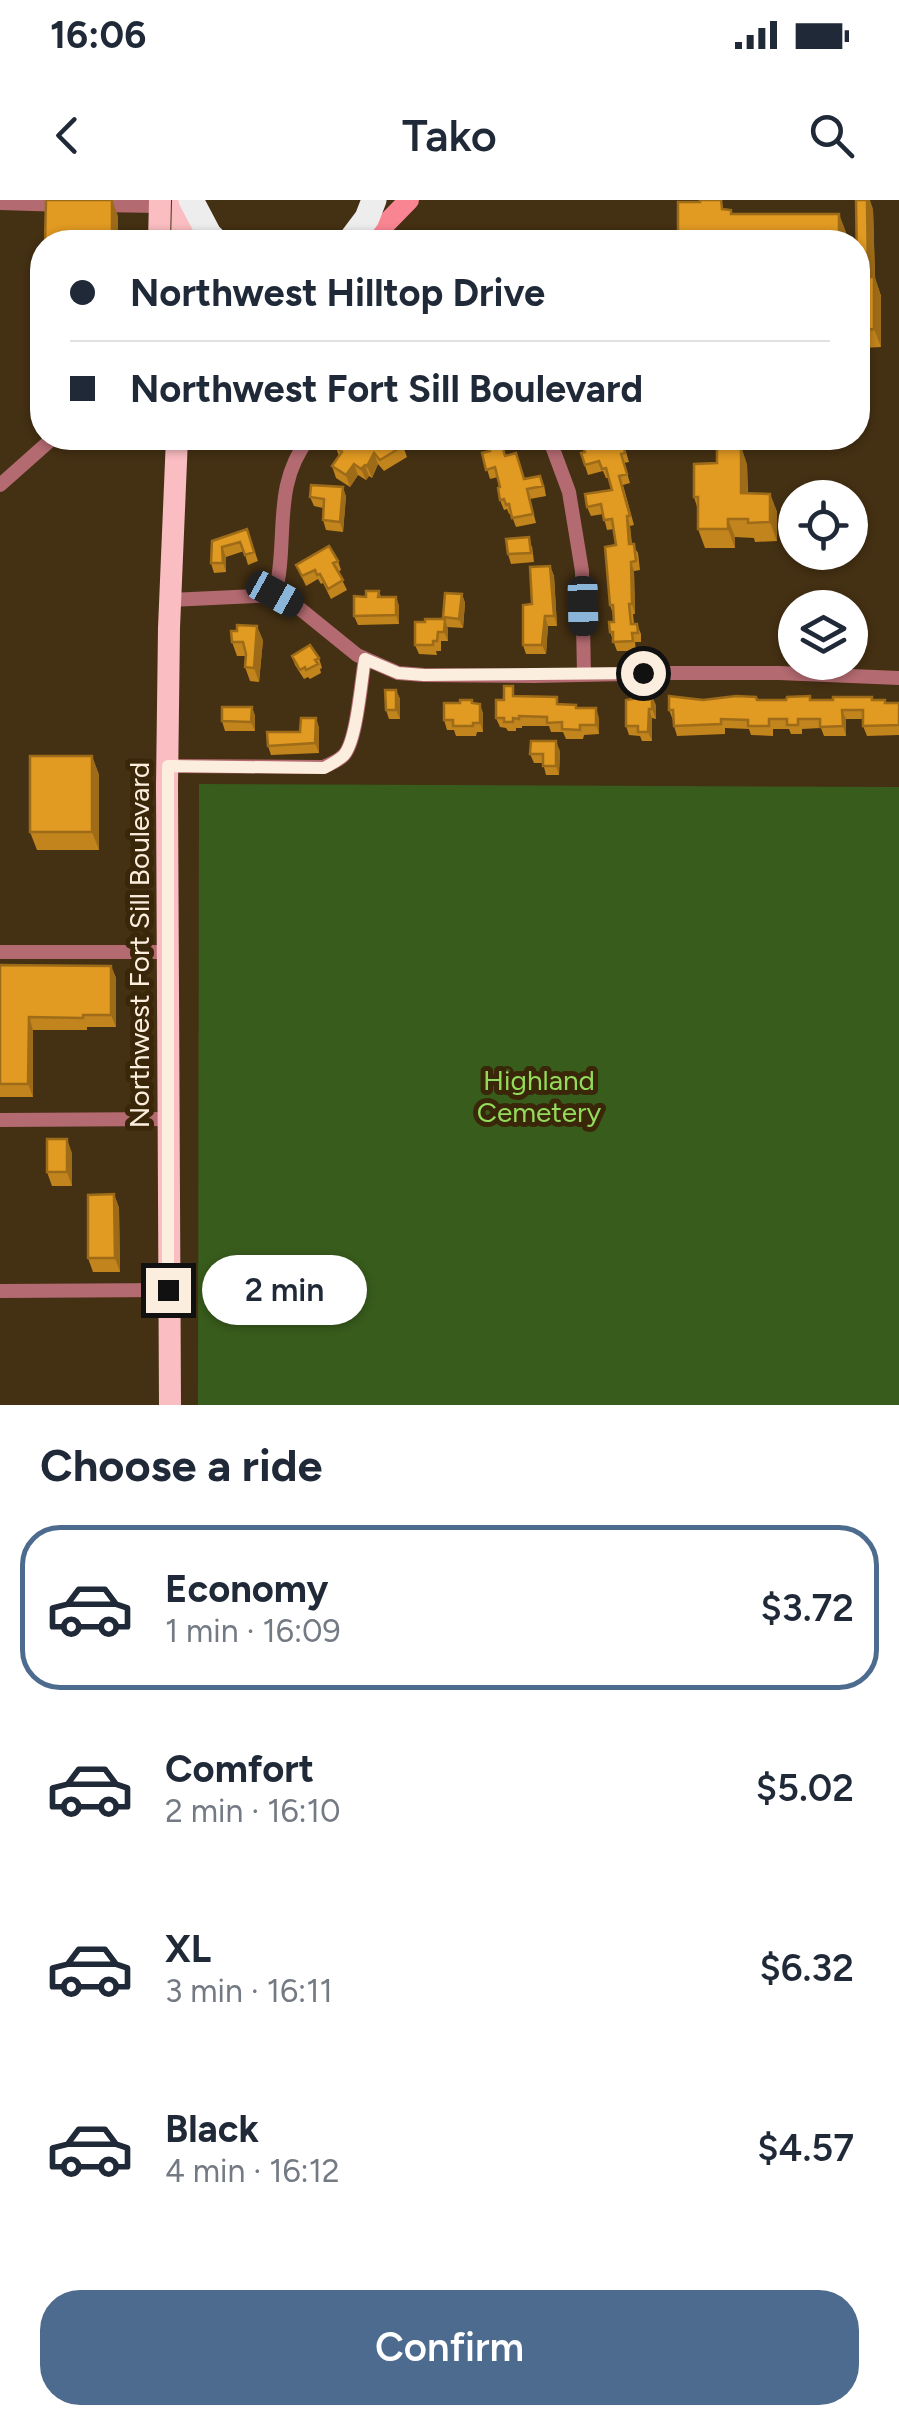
<!DOCTYPE html>
<meta charset="utf-8">
<style>
:root{--surface:#fff;--page:#f6f6f7;--text:#1f2937;--muted:#747a83;--line:#e0e1e3;--accent:#4d6b8f}
body{margin:0;font-family:Figtree,sans-serif;background:var(--page);color:var(--text);height:100vh;display:flex;flex-direction:column;font-size:38px;white-space:nowrap}
*{box-sizing:border-box;margin:0}
p{font-size:32px;color:var(--muted)}
.icon{flex:none;width:55px;height:55px;fill:none;stroke:currentColor;stroke-width:2;stroke-linecap:round;stroke-linejoin:round}
.map{position:relative;height:1205px;overflow:hidden}
.side{display:flex;flex-direction:column;background:var(--surface);flex:1}
.side>*{flex:none}
.banner{position:absolute;left:30px;top:30px;width:840px;height:220px;border-radius:40px;box-shadow:0 2px 8px #0004;display:grid;align-content:center;height:220px;padding:0 40px;background:var(--surface)}
.controls{position:absolute;left:778px;top:280px;display:grid;gap:20px}
.controls a{display:grid;place-items:center;width:90px;height:90px;border-radius:50%;background:var(--surface);box-shadow:0 2px 8px #0004;font-size:50px}
.end{position:absolute;width:45px;height:45px;margin:-22px;border:12px solid #fceede;background:#111;box-shadow:0 0 0 5px #111}
.from{border-radius:50%}
.bubble{position:absolute;height:70px;border-radius:35px;background:var(--surface);box-shadow:0 2px 8px #0004;font-size:32px;font-weight:600;line-height:70px;text-align:center}
.car{position:absolute;width:30px;height:60px;margin:-30px -15px;border-radius:12px;box-shadow:0 0 8px 2px #0007;background:linear-gradient(#222 24%,#8ab4d8 0 40%,#222 0 76%,#8ab4d8 0 86%,#222 0)}
.banner b{display:flex;align-items:center;gap:35px;height:95px;font-size:38px}
.banner b+b{border-top:2px solid var(--line)}
.banner i{width:25px;height:25px;background:var(--text)}
ul{padding:0;list-style:none}
li{display:flex;align-items:center;gap:30px;height:165px;margin:0 20px 15px;padding:0 20px;border:5px solid transparent;border-radius:40px}
li div{flex:1}
li b{display:block;font-size:38px}
li em{font-style:normal;font-weight:600}
li.selected{border-color:var(--accent)}
li>.icon{width:90px;height:90px;stroke-width:1.5}
h2{padding:0 40px;font-size:45px;line-height:120px}
.button{display:flex;gap:20px;margin-top:auto;padding:20px 40px}
.button a{flex:1;height:115px;border-radius:40px;background:var(--accent);color:#fff;font-size:40px;font-weight:600;line-height:115px;text-align:center}
.status{display:flex;justify-content:space-between;align-items:center;height:70px;padding:0 50px;background:var(--surface);direction:ltr}
.status svg{height:28px;fill:currentColor}
header{display:flex;justify-content:space-between;align-items:center;height:130px;padding:0 40px;background:var(--surface);font-size:45px;font-weight:600}
.map>svg:first-child{display:block}
.green{fill:#385c1c}
.lines{fill:none;stroke-linecap:round;stroke-linejoin:round}
.street{stroke:#b36a71;stroke-width:14}
.secondary{stroke:#f98592;stroke-width:20}
.primary{stroke:#fabdc1;stroke-width:22}
.highway{stroke:#ededed;stroke-width:25}
.wall{fill:#c2841d}
.shaded-wall{fill:#9e6c18}
.building{fill:#e19a22;stroke:#9e6c18;stroke-width:2.5}
.route{stroke:#fceede;stroke-width:12}
.labels{text-anchor:middle;dominant-baseline:central;stroke-width:10;stroke-linejoin:round;paint-order:stroke}
.street-label{font-size:28px;fill:#fceede;stroke:#3a2608}
.park-label{font-size:28px;fill:#92db5b;stroke:#3a2608}
</style>
<div class="status"><b>16:06</b><svg viewBox="0 0 49 12"><path d="M0 12V9h3v3zM5 12V6h3v6zM10 12V3h3v9zM15 12V0h3v12zM26 1h20v11H26zM47 4h2v5h-2z"/></svg></div>
<header><svg class="icon" aria-label="back" viewBox="0 0 24 24"><path d="M15 5l-7 7 7 7"/></svg>Tako<svg class="icon" aria-label="search" viewBox="0 0 24 24"><circle cx="10" cy="10" r="6"/><path d="M15 15l6 6"/></svg></header>
<div class="map">
<svg width="899" height="1205" viewBox="0 0 899 1205">
<rect width="100%" height="100%" fill="#443013"/>
<path class="green" d="M199,584L899,587V1205H198Z"/>
<g class="lines">
<path class="street" d="M0,3L65,5
M96,5L160,6
M549,238L569,292L582,371L584,475
M0,285L53,238
M275,395C289,340 271,286 309,238
M170,400L275,395L299,408L357,455L398,473L424,475L534,476L672,473H779L899,478
M168,566L323,567C331,564 338,561 344,555C357,540 361,481 365,459
M0,752H169
M0,920L170,919
M0,1091L169,1090"/>
<path class="secondary" d="M368,42L409,0"/>
<path class="primary" d="M159,42L160,0
M182,42L183,0
M170,1205L167,586L169,428L177,238"/>
<path class="highway" d="M191,0L209,34L217,42
M349,42L367,18L374,0"/>
</g>
<path class="wall" d="M873,9L875,78L881,96V147L863,148L858,133V42Z
M352,238H400L398,240L403,246L407,257L384,271L378,264L372,278L369,276L366,280L358,275L350,287L336,278L332,266L339,256L335,245Z
M623,242L629,262L624,263L630,283L623,285L634,325L630,326L632,344L638,353L640,370L634,371L635,414H633L634,424H637L641,434V442H635L636,451H617L610,432L614,422L613,414L610,405L616,345L614,329L607,330L603,314L591,316L587,307L612,290L608,278H606L603,271L588,275L581,253Z
M482,253L505,255L525,279L544,285L546,296L530,299L536,323L516,327L511,314H509L507,309L504,310L500,300V287L498,277L490,279Z
M747,264L748,293L770,294L777,312V341L755,342L754,338L735,337V348H705L698,329V310L694,297Z
M346,296L343,332L326,330L323,320V308L314,306L310,297Z
M247,329L258,361L248,365L244,351L226,357V372L214,373L211,363L212,341Z
M532,346L534,362L511,364L508,354Z
M338,361L341,370L338,372L347,390L331,399L323,383L321,384L318,379L306,386L296,365Z
M550,366L554,376L557,426H548L546,454H526L523,445L532,404Z
M379,391L381,397H396L399,406V424L358,425L354,416L366,397Z
M462,394L465,403L463,428L447,427L448,441H441V451H436L437,455L419,454L415,445L425,422L444,419L443,417Z
M263,440L259,482L250,481L245,467L246,456H237L232,442Z
M292,456L319,458L322,468L320,469L321,473L310,479L308,477L304,479L295,465Z
M396,490L400,499V519H389L386,510Z
M516,496L559,504L576,505L577,508L599,518V534L584,535L583,539H566L563,532H551L549,526H522V528H516V531H508L506,528L500,527L496,518L504,500Z
M757,500H873L886,503H899V535L867,536L863,526V519H846V536H824L821,528L802,529V534H791L789,529H773V536L751,535L749,529L725,528V534L677,536L674,526L673,520L669,510Z
M656,505V519L652,518V541H642L640,536L629,535L626,526Z
M252,507L255,516V531H225L222,521Z
M483,513V532H477L476,536H456L454,530H447L444,520Z
M316,518L319,528V553L271,555L268,546L300,532Z
M560,551L559,575H546L543,563H534L530,554Z
M92,556L99,575V650H37L30,632Z
M0,765L111,766L116,778V827H87V830H33V897H0Z
M72,953V986H52L47,972Z
M114,994L119,1008L120,1072H93L88,1058Z"/>
<path class="shaded-wall" d="M112,0L118,16V42H112Z
M867,0H870L873,9L875,78L881,96V147L874,129L868,77Z
M839,14L846,32V42H839Z
M741,246L747,264L748,312L741,293Z
M374,253L378,264L372,278L367,266Z
M354,264L358,275L350,287L346,275Z
M365,265L369,276L366,280L361,269Z
M343,287L346,296L343,332L340,322Z
M770,294L777,312V341L770,322Z
M627,316L630,326L632,354L629,344Z
M728,319L735,337V348L728,329Z
M222,347L226,357V372L223,363Z
M631,362L634,371L635,414L632,404Z
M550,366L554,376L557,426L554,416Z
M462,394L465,403L463,428L459,419Z
M396,397L399,406V424L396,415Z
M545,416L548,426L546,454L542,445Z
M445,419L448,429V441L444,432Z
M257,426L263,440L259,482L254,468Z
M396,490L400,499V519L396,510Z
M652,496L656,505V519L652,509Z
M480,504L483,513V532L480,523Z
M252,507L255,516V531L251,522Z
M596,508L599,518V534L596,525Z
M649,509L652,518V541L648,532Z
M842,510L846,519V536L843,526Z
M316,518L319,528V553L315,543Z
M556,541L560,551L559,575L556,566Z
M92,556L99,575V650L92,632Z
M111,766L116,778V827L111,815Z
M29,817L33,830V897L28,884Z
M67,939L72,953V986L67,972Z
M114,994L119,1008L120,1072L115,1058Z"/>
<path class="building" d="M46,0H112V42H45Z
M700,0H721L722,9L731,10V14H839V42H678V2H700Z
M856,0H867L868,77H874V129L858,130Z
M339,238L350,239L352,238H396L403,246L380,260L374,253L367,266L365,265L361,269L354,264L346,275L332,266L342,252L335,245Z
M580,238H609L612,245L623,242L625,253L621,254L627,274L619,276L630,316H627L629,344H634L636,361L631,362L632,404H629L631,424H637L638,433H632L633,441L613,442V432H610L609,422H614L613,405H610L605,347L616,345L612,319L604,320L601,304L587,307L585,294L612,290L606,268L602,269L599,261L585,265L581,253L585,252Z
M500,239L505,256L516,253L524,279L540,276L543,286L527,289L533,314L512,318L509,304L506,305L504,299L500,300L498,288L500,287L495,267L486,270L482,253L490,251L487,242Z
M717,246H741V293L770,294V322L748,323V319H728V329H698V297H694V264L717,263Z
M311,285L343,287L340,322L323,320L324,299L310,297Z
M247,329L254,352L245,355L240,342L222,347L223,363H211L212,341Z
M529,337L531,353L508,354L506,339Z
M329,346L338,361L333,363L343,380L328,389L320,374L317,375L315,370L302,376L296,365Z
M550,366L554,416H545L542,445H523V405L532,404L530,367Z
M366,391H379L378,397H396V415L354,416V396L366,397Z
M445,393L462,394L459,419L443,417Z
M425,419H445L444,432H438L437,441H433V445H415V422H425Z
M237,425L257,426L254,468L245,467L246,454L243,442H232L231,431H237Z
M310,445L319,458L315,460L318,464L306,470L305,467L300,470L292,456Z
M504,486H513V496L557,497V504L576,505V508H596V525H580V530L562,529V522L547,523V517L519,516V519L513,518V522H504V518H496V500H504Z
M385,490H396V510H386Z
M652,496V509H649L648,532H638V526H626V500Z
M669,496L703,500L736,496L756,497L757,500H786L787,497L810,496V500H833V497H872V500H885V503H899V525L863,526V510H842L843,526L820,527V519H798V525H787V519H769V526H748V520L721,519V524L674,526L673,510H669Z
M460,500H472V503L480,504V523H473V526H453V520H444V503H460Z
M222,507H252L251,522L222,521Z
M301,518H316L315,543L268,546L267,532H300Z
M531,541H556V566H543V554H530Z
M30,556H92V632H30Z
M0,765L111,766V815H83V818L29,817L28,884H0Z
M47,939H67V972H47Z
M114,994L115,1058H88V995Z"/>
<g class="lines">
<path class="route" d="M168,1090V566L324,568C331,564 338,561 344,555C357,540 361,481 365,459L398,473L424,475L643,473"/>
</g>
<g class="labels">
<g class="street-label">
<text transform="translate(139 745) rotate(-90)">Northwest Fort Sill Boulevard</text>
</g>
<g class="park-label">
<text x="539" y="880">Highland<tspan x="539" dy="32">Cemetery</tspan></text>
</g>
</g>
</svg>
<div class="controls">
<a><svg class="icon" aria-label="locate" viewBox="0 0 24 24"><circle cx="12" cy="12" r="6"/><path d="M12 2v4M12 18v4M2 12h4M18 12h4"/></svg></a>
<a><svg class="icon" aria-label="layers" viewBox="0 0 24 24"><path d="M12 4l9 5-9 5-9-5zM3 14l9 5 9-5"/></svg></a>
</div>
<i class="end from" style="left:643px;top:473px"></i>
<i class="end" style="left:168px;top:1090px"></i>
<div class="bubble" style="left:202px;top:1055px;width:165px">2 min</div>
<i class="car" style="left:275px;top:394px;rotate:119deg"></i>
<i class="car" style="left:583px;top:406px;rotate:179deg"></i>
<div class="banner">
<b><i class="from"></i>Northwest Hilltop Drive</b>
<b><i></i>Northwest Fort Sill Boulevard</b>
</div>
</div>
<section class="side">
<h2>Choose a ride</h2>
<ul>
<li class="selected"><svg class="icon" aria-label="car" viewBox="0 0 24 24"><path d="M5 17H2v-5l4-1 3-4h7l3 4 3 1v5h-3M9 17h6M6 11h13"/><circle cx="7" cy="17" r="2"/><circle cx="17" cy="17" r="2"/></svg><div><b>Economy</b><p>1 min · 16:09</p></div><em>$3.72</em></li>
<li><svg class="icon" aria-label="car" viewBox="0 0 24 24"><path d="M5 17H2v-5l4-1 3-4h7l3 4 3 1v5h-3M9 17h6M6 11h13"/><circle cx="7" cy="17" r="2"/><circle cx="17" cy="17" r="2"/></svg><div><b>Comfort</b><p>2 min · 16:10</p></div><em>$5.02</em></li>
<li><svg class="icon" aria-label="car" viewBox="0 0 24 24"><path d="M5 17H2v-5l4-1 3-4h7l3 4 3 1v5h-3M9 17h6M6 11h13"/><circle cx="7" cy="17" r="2"/><circle cx="17" cy="17" r="2"/></svg><div><b>XL</b><p>3 min · 16:11</p></div><em>$6.32</em></li>
<li><svg class="icon" aria-label="car" viewBox="0 0 24 24"><path d="M5 17H2v-5l4-1 3-4h7l3 4 3 1v5h-3M9 17h6M6 11h13"/><circle cx="7" cy="17" r="2"/><circle cx="17" cy="17" r="2"/></svg><div><b>Black</b><p>4 min · 16:12</p></div><em>$4.57</em></li>
</ul>
<div class="button"><a>Confirm</a></div>
</section>
